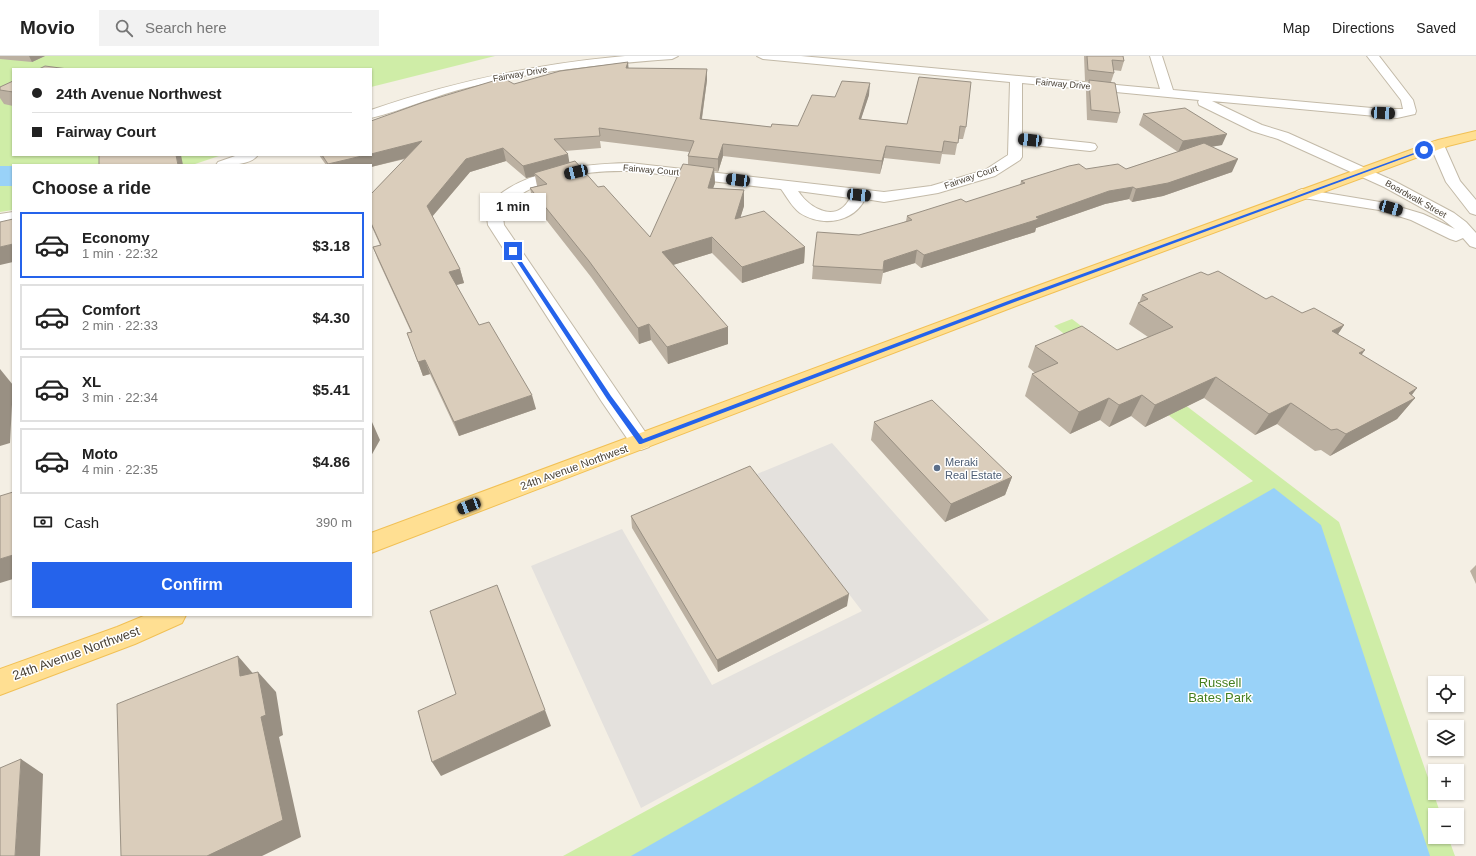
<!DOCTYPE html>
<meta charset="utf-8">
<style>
:root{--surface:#fff;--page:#f2f2f2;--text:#222;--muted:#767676;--line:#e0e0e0;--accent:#2563eb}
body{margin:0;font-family:Arial,sans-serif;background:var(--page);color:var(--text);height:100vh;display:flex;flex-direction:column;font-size:15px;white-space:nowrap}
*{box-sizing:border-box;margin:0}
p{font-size:13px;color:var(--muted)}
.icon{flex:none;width:22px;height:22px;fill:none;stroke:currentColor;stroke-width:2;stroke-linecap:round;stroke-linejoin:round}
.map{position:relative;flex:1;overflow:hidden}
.details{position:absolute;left:12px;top:108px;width:360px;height:452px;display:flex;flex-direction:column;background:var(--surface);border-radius:0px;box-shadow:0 1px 3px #0004}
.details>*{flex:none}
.banner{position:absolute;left:12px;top:12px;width:360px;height:88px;border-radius:0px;box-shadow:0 1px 3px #0004;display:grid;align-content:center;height:88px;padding:0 20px;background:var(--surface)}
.controls{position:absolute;left:1428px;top:620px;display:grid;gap:8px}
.controls a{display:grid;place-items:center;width:36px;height:36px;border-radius:0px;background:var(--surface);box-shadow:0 1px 3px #0004;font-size:20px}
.end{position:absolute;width:18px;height:18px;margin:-9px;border:5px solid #2563eb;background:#fff;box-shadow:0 0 0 2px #fff}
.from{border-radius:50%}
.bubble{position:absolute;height:28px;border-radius:0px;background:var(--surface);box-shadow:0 1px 3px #0004;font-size:13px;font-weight:800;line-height:28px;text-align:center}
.car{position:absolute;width:12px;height:24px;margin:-12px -6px;border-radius:5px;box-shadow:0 0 3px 1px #0007;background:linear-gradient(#222 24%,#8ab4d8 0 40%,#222 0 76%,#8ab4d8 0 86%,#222 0)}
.banner b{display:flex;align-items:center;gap:14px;height:38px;font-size:15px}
.banner b+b{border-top:1px solid var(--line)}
.banner i{width:10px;height:10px;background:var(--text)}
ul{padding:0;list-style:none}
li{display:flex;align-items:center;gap:12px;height:66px;margin:0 8px 6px;padding:0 12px;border:2px solid var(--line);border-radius:0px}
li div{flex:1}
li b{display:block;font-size:15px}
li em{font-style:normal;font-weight:800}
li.on{border-color:var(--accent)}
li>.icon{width:36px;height:36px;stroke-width:1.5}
h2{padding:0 20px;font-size:18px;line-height:48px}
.pay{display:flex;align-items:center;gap:10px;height:44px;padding:0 20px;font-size:15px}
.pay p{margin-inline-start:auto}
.button{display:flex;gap:8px;margin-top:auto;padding:8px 20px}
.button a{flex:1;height:46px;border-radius:0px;background:var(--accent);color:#fff;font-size:16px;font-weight:800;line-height:46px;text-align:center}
header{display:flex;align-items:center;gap:24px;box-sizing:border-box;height:56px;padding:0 20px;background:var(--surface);border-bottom:1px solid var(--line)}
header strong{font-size:19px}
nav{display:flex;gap:22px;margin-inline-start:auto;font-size:14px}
.search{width:280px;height:36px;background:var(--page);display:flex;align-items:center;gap:10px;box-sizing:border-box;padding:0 14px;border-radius:0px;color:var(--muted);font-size:15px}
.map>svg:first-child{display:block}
.green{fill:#cfeda7}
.parking{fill:#e4e1dd}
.water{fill:#99d2f8}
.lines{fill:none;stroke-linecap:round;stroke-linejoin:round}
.minor-casing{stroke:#c3baa8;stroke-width:2}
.major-casing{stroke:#f1c055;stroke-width:2}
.minor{fill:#fff;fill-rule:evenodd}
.major{fill:#ffdf92;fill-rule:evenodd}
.wall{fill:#bbb0a1;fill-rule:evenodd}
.shaded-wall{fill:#999083}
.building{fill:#dacdbb;stroke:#999083}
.route{fill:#2563eb}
.service-dot{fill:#5c6f8a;stroke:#fff;stroke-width:1.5}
.labels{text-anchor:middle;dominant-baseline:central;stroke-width:3;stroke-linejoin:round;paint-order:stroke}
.far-street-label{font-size:9px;fill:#473f33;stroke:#fff}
.service-label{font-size:11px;fill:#4e5e75;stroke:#fff;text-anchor:start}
.street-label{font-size:11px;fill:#473f33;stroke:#fff}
.near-street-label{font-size:13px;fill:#473f33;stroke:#fff}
.near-park-label{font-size:13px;fill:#457f20;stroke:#fff}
</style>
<header>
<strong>Movio</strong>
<div class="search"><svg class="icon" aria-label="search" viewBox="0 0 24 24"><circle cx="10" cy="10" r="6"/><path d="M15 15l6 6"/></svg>Search here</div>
<nav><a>Map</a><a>Directions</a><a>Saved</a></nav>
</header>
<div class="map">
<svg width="1476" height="800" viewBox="0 0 1476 800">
<rect width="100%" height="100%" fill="#f4efe4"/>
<path class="green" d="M0,0H495L371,31V13H13V99H222L192,109H13V154L0,156Z
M1072,263L1339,466L1441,759H1435V781H1448L1455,800H563L1253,425L1054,270Z"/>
<path class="parking" d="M832,387L989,564L641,752L531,510L622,473L712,629L862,555L757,418Z"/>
<path class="water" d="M0,110H13V130H0Z
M1274,432L1321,469L1430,800H631Z"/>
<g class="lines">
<g class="minor-casing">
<path id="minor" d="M625,0H678L672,3C604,8 536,15 470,31C436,39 404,54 371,62V54C455,25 536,8 625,0Z
M757,0H801L1160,33L1150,0H1162L1173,34L1383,53H1403L1401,44L1367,0H1379L1413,44L1416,55L1415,58L1397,62L1212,45L1262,69L1288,77L1394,125L1454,157L1466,166L1476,177V192L1470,190L1463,182L1456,185L1450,183L1411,164L1379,154L1297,141L1294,138L1297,135L1302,133L1386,147L1423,158L1455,173L1442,163L1384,131L1278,83L1252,75L1199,49L1198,46L1199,44L1022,27V80L1090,87L1095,88L1097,91L1095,94L1090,95L1022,88V101L1020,104L995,120L938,137L884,146L865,143C853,167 822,171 800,157C792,151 787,141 781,133C751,130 722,126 693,123C672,120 650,116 629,115C587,114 532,121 502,154L504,169L652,386L649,391L641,394L633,391L602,346L488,169L486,153C514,113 586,108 630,107L884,136L931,130L985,114L1008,99L1010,26L763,3ZM798,135L850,142C837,168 810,153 798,135Z
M1437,85L1442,86L1444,89L1460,125L1476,144V159L1470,157L1446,126L1430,89L1432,86Z
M238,99H258C250,110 228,109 216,109L218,106Z
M13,156V166L0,168V158Z"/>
</g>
<g class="major-casing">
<path id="major" d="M1476,75V83L1448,90L1016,250L371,497V477L1004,242L1438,84Z
M146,559H186L182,567L135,588L0,639V613L117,571Z"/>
</g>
<use href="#minor" class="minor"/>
<use href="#major" class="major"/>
</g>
<path class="wall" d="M0,0H45L32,6L0,3Z
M1084,0H1123L1124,5L1121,15L1113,14L1114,17L1111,26L1120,57L1117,67L1087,64L1086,35L1089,25H1085Z
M628,6V12L707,13V24L702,63L771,71L798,70L835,41L869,39L861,63L907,68L919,21L966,71L963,83H958L955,99L942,98L940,108L884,102L880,118L723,100L718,116L714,115L715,127L713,132L744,134V150L740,162L805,191L804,207L742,227L712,197L673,209L728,271V288L668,308L651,284L639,288L591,221L533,147L530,132L537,130L535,120L526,122L506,105L470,116L432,161L460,213L464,227L456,229L479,269L536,353L459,380L430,318L423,320L407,277L411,276L378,204L373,191L380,189L371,169V138L405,103L371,111V109H326L319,99H371L514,28ZM600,85L689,96L688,100V109L650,181L598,131L569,107L565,95L601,92Z
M13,25V50L4,48L0,42V31Z
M1143,58L1222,89L1211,91L1232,116L1163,140L1132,146L1129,143L1105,148L1036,172L1035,176L921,212L915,207L883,217L881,228L812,223L813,210L906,165L907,160L966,146L1020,129L1021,125L1086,113H1126L1178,96L1139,69Z
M1142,239L1266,243L1302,257L1344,269L1338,278L1362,299L1415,342L1397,363L1330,400L1321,394L1315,395L1277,368L1255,379L1204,342L1145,371L1131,360L1109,371L1100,364L1070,378L1025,340L1032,318L1035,317L1028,311L1035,290L1117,294L1148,281L1129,268L1138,247H1139Z
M874,366L1012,421L1005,439L945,466L871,384Z
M631,460L847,550L718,616L632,472Z
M1476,509V528L1470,515Z"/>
<path class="shaded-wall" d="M29,0H45L32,6Z
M628,6L629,17L626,12Z
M707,13V24L700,75V63Z
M870,27L869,39L857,75L859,63Z
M1227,78L1222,89L1178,96L1183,85Z
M422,85L426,97L371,111V109H328V108L366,99H371V98Z
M723,88V100L718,116V103Z
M886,90L884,102L880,118L882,105Z
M503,92L506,105L470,116L430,163L427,150L466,103Z
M568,98L570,110L534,117L535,120L526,122L523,110Z
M176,99H181L183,109H178Z
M1238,103L1232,116L1163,140L1132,146L1136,133Z
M714,112L715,127L708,147V132Z
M1133,131L1129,143L1105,148L1036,172L1035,176L921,212L924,199L1109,135Z
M744,134V150L735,179V163Z
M712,181V197L663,212L662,196Z
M13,188V206L0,209V191Z
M805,191L804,207L742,227V211Z
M917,194L915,207L883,217L884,205Z
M460,213L464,227L453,230L449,216Z
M649,268L651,284L639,288L638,272Z
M1344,269L1330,290L1332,275Z
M728,271V288L668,308L667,291Z
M1365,294L1350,315L1359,297Z
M425,304L430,318L423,320L418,306Z
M0,313L13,329L10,387L0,390Z
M1216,321L1204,342L1145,371L1155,349Z
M1417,332L1406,347L1415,342L1397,363L1330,400L1346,378L1409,337Z
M532,339L536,353L459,380L454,366Z
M1142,339L1131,360L1109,371L1119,349Z
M1109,342L1100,364L1070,378L1079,356Z
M1291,347L1277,368L1255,379L1269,358Z
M372,366L380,384L371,400V368Z
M1012,421L1005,439L945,466L951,448Z
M13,499V523L0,527V503Z
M849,538L847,550L718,616L717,604Z
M238,600L256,621L240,620Z
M258,616L276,636L283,679L279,681L301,781L262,800H207L261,661Z
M545,654L551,670L441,720L432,706Z
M21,703L43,718L40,800H15Z"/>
<path class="building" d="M1087,0H1123L1124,5L1112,4L1114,17L1088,14Z
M628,6L626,12L707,13L700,63L771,71L772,68L798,70L812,39L835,41L842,25L870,27L859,63L907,68L919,21L971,26L966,71L960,70L958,87L944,85L942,96L886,90L882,105L723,88L718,103L688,100L694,85L599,72L600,80L554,83L568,98L523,110L503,92L466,103L427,150L460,213L449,216L479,269L489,266L532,339L454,366L425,304L418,306L407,277L412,276L373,191L381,189L371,167V138L422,85L371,98V65L424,46L503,22L514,28L560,15Z
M45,10L68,13H39Z
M1089,24L1115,27L1120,57L1091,54Z
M13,25V36L0,34V31Z
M1185,52L1227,78L1183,85L1143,58Z
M1204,87L1238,103L1168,127L1136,133L1133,131L1109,135L1036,161L1039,163L924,199L917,194L884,205L883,214L813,210L817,176L859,179L912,164L907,160L961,143L966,146L1025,127L1021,125L1069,110L1079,108L1086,113L1118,108L1126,113Z
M99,99H176L178,109H99Z
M322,99H366L328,108Z
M575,105L598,131L604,130L650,181L683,108L714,112L708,132L744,134L735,163L764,155L805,191L742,211L712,181L662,196L728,271L667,291L649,268L638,272L589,205L530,132L547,128L534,117Z
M13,163V188L0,191V166Z
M1218,215L1266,243L1272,240L1302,257L1314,252L1344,269L1332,275L1365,294L1359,297L1417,332L1409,337L1415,342L1346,378L1337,373L1331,374L1291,347L1269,358L1216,321L1155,349L1142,339L1119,349L1109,342L1079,356L1032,318L1058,307L1035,290L1082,270L1117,294L1173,271L1138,247L1148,243L1142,239L1201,216L1208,219Z
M932,344L1012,421L951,448L874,366Z
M750,410L849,538L717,604L631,460Z
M13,436V499L0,503V440Z
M497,529L545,654L432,706L418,655L456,638L430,555Z
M238,600L240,620L258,616L266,659L261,661L283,764L207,800H121L117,648Z
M21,703L15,800H0V712Z"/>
<path class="route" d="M1422,94H1426L1012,247L641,388H639L607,343L510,195L514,194L611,340L643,383L1008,245Z"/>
<circle class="service-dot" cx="937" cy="412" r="4"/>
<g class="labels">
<g class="far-street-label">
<text transform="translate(520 18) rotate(-10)">Fairway Drive</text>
<text transform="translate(1063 28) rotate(5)">Fairway Drive</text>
<text transform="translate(651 114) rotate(5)">Fairway Court</text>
<text transform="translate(971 121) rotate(-19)">Fairway Court</text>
<text transform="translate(1416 143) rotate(29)">Boardwalk Street</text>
</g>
<g class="service-label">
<text x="945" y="406">Meraki<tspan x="945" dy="13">Real Estate</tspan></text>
</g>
<g class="street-label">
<text transform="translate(574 411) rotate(-20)">24th Avenue Northwest</text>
</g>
<g class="near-street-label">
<text transform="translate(76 597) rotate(-20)">24th Avenue Northwest</text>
</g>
<g class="near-park-label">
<text x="1220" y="626">Russell<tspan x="1220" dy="15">Bates Park</tspan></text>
</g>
</g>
</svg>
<div class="controls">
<a><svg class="icon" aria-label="locate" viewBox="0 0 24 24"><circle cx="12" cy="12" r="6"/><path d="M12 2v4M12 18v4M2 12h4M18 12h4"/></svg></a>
<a><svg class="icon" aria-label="layers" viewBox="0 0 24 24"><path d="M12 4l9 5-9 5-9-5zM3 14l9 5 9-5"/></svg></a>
<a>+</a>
<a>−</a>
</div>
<i class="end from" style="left:1424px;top:94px"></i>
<i class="end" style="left:513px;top:195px"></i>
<div class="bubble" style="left:480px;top:137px;width:66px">1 min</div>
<i class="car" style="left:1383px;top:57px;rotate:93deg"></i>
<i class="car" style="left:1030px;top:84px;rotate:276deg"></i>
<i class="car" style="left:576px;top:116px;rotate:257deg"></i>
<i class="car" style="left:738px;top:124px;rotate:277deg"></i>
<i class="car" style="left:859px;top:139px;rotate:95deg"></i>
<i class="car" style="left:1391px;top:152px;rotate:106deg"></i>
<i class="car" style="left:469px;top:450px;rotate:249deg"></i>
<div class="banner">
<b><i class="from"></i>24th Avenue Northwest</b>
<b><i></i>Fairway Court</b>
</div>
<section class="details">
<h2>Choose a ride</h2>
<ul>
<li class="on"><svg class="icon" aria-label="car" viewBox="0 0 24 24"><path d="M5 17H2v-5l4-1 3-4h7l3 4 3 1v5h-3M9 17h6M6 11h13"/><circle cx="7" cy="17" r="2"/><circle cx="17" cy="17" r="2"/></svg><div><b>Economy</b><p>1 min · 22:32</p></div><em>$3.18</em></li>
<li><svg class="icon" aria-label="car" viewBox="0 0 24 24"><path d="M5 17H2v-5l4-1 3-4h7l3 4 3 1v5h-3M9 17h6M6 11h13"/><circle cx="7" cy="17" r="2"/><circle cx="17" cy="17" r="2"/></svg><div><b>Comfort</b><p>2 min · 22:33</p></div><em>$4.30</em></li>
<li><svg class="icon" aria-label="car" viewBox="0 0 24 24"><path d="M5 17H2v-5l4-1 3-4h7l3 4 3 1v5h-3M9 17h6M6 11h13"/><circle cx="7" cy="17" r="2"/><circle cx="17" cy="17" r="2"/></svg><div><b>XL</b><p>3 min · 22:34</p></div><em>$5.41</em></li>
<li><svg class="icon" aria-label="car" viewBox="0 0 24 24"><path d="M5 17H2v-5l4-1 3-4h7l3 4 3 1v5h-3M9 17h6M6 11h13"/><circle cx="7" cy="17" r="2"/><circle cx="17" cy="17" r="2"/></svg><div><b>Moto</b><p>4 min · 22:35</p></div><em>$4.86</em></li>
</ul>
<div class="pay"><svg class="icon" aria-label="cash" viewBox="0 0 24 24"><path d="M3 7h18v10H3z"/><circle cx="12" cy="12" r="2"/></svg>Cash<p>390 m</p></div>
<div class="button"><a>Confirm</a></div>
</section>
</div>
